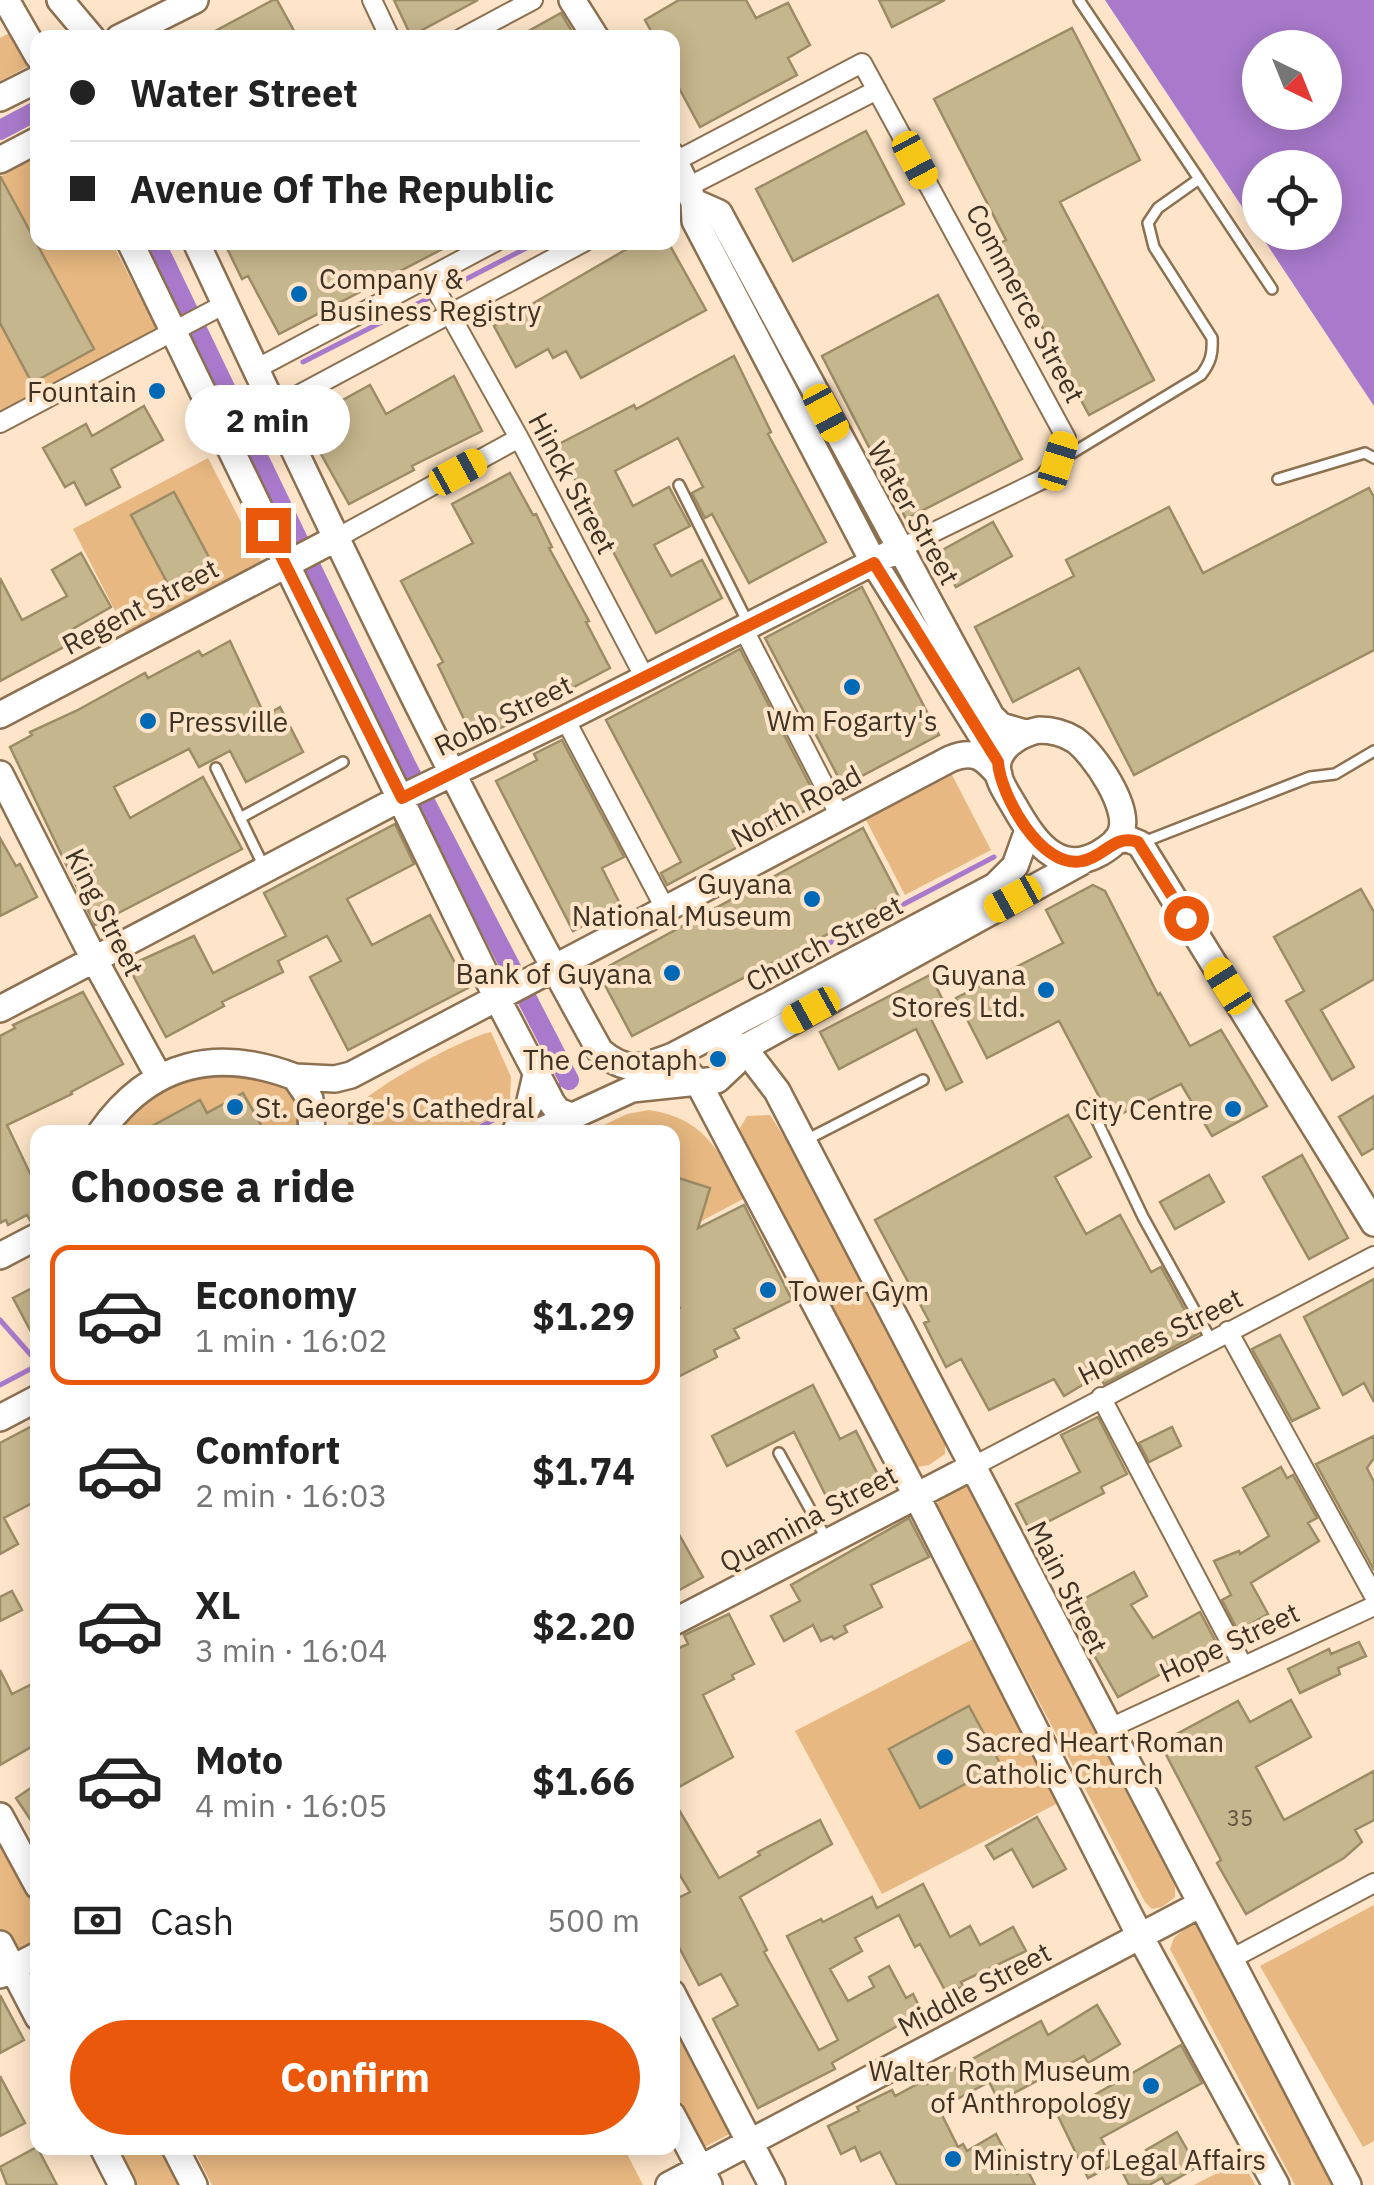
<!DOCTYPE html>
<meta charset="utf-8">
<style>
:root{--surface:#fff;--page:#f2f2f2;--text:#222;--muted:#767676;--line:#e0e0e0;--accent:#ea580c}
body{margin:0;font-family:"IBM Plex Sans",sans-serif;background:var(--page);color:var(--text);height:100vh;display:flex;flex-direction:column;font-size:38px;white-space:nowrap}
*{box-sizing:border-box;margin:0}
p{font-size:32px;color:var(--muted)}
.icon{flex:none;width:55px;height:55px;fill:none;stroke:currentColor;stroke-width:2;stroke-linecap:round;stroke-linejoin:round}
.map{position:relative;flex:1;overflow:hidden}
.sheet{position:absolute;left:30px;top:1125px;width:650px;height:1030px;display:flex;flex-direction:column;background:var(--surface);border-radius:20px;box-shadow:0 5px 25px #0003}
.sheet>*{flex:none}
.top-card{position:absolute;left:30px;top:30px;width:650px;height:220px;border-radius:20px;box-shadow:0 5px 25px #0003;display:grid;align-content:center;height:220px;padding:0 40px;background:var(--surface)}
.needle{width:65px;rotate:137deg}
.tools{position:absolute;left:1242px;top:30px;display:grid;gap:20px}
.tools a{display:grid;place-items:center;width:100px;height:100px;border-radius:50%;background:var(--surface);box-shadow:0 5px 25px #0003;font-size:50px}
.end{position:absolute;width:45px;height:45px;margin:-22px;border:12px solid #ea580c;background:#fff;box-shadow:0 0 0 5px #fff}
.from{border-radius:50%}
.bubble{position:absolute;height:70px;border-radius:35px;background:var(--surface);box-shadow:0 5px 25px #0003;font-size:32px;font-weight:800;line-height:70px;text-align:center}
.car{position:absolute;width:30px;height:60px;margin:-30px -15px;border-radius:12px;box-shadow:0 0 8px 2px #0007;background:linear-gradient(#f5c518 24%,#345 0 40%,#f5c518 0 76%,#345 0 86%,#f5c518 0)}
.top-card b{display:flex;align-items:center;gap:35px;height:95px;font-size:38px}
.top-card b+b{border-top:2px solid var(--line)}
.top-card i{width:25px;height:25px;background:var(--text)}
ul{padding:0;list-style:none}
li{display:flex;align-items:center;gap:30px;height:140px;margin:0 20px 15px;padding:0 20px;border:5px solid transparent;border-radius:20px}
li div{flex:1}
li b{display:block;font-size:38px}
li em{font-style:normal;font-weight:800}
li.current{border-color:var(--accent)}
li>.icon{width:90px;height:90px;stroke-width:1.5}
h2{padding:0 40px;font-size:45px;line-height:120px}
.pay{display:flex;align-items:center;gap:25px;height:110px;padding:0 40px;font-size:38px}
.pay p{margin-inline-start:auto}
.button{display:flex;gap:20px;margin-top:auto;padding:20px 40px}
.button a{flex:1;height:115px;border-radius:60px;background:var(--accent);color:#fff;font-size:40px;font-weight:800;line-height:115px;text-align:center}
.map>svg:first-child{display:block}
.green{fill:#e7b881;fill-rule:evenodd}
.water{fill:#a97acc;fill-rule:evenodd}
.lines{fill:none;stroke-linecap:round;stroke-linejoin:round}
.stream{stroke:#a97acc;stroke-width:5}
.canal{stroke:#a97acc;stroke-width:20}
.building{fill:#c6b68d;stroke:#9b8c65;stroke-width:2.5}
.lane-casing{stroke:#8c7050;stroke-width:14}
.street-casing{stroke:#8c7050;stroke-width:22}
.secondary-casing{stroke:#8c7050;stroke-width:30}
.lane{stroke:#fff;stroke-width:9}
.street{stroke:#fff;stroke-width:18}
.secondary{stroke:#fff;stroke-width:25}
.route{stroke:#ea580c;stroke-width:12}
.poi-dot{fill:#0069b5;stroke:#fee5c9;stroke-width:4}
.labels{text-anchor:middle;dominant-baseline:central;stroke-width:8;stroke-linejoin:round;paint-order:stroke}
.number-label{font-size:22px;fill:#60533e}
.poi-label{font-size:28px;fill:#3e3224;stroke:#fee5c9;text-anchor:end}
.street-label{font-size:28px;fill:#3e3224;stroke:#fee5c9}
</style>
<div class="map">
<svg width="1374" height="2185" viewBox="0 0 1374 2185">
<rect width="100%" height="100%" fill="#fee5c9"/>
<path class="green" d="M13,31L34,63L0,81V38Z
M37,157L38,242L112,243L158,331L0,414V177Z
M208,458L261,561L126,632L73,529ZM174,492L211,561L168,584L131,515Z
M952,775L991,850L905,895L866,820Z
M491,1032L511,1077L510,1099L490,1118L465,1132H346C348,1125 349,1116 353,1110C371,1088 463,1038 491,1032Z
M246,1070C290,1086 300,1082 304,1132H265L243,1094L207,1113L199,1100L146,1130L147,1132H109L133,1105L185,1076Z
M649,1110C707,1119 718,1152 745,1198L673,1236L672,1132H589L627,1114Z
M770,1115L801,1163L945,1442V1454L929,1465L917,1467L910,1455L742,1139L740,1128L747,1116Z
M962,1483L969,1489L1175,1886V1897L1162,1907L1152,1909L1145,1902L936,1507L940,1496Z
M975,1638L1060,1802L882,1894L795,1731Z
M0,1841L37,1913V1948L14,1953L0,1937Z
M1374,1905V2141L1363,2147L1260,1966Z
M1189,1925H1196L1203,1930L1334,2185H1295L1170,1949L1174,1938Z
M672,2010L735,2131L699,2150L673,2099Z
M110,2148H161L180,2185H130Z
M193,2148H624L643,2185H212Z
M1242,2160L1255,2185H1194Z"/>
<path class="water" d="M1105,0H1374V406ZM1260,48H1325V112H1260ZM1260,168H1325V232H1260Z"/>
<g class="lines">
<path class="stream" d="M443,291L538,242
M303,362L433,296
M797,960L994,857
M554,1088L569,1080
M471,1132L517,1107
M0,1320L38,1363
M0,1385L38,1365"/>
<path class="canal" d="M0,130L38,110
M155,242L406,765L569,1080"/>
</g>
<path class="building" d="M273,0H277L298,38H202Z
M394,0H478L411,36Z
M679,0H746L756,18L788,3L810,45L788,58L797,75L700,127L672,75V38H655L645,20Z
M879,0H945L892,27Z
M561,13L576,38H516Z
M1072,28L1140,160L1060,202L1154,380L1089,415L998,244L1006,240L934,99Z
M866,131L904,204L793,261L756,189Z
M0,176L94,349L32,383L0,323Z
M224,242H456L279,334L248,276L242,279Z
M639,242H668L706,310L581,378L566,351L553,358L548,349L516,367L494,326Z
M938,295L1022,459L906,519L822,356Z
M734,356L771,432L768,434L826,542L749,583L712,514L705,518L692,493L703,487L678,438L615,471L633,506L669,487L690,526L654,545L671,576L702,560L722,598L656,633L557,445L634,405L636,409Z
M454,376L482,431L412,466L414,470L349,504L303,422L370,385L386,414Z
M144,406L163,440L111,469L120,487L86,505L74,482L65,487L43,448L86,424L92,436Z
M510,473L533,515L536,514L552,547L549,548L589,621L586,622L610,668L555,697L553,695L505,726L474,740L438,665L443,662L401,581L473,543L452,504Z
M1369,488L1374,497V650L1134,775L1079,668L1013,702L975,627L1074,576L1066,560L1169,507L1203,573Z
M174,492L211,561L168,584L131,515Z
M993,522L1012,556L956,587L937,553Z
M81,553L111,607L71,630L77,640L0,681V578L22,620L67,596L52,570Z
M862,587L939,735L843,786L765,638Z
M230,641L265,716L280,707L303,752L246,782L230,751L199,767L189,749L114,787L130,818L203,777L242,849L95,925L10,747L32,735L30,732L76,711L145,673L148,678L199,651L202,656Z
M740,649L813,791L805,795L812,807L667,885L661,873L681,862L606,720Z
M562,740L624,857L602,868L621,906L573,931L496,781L537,760L534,754Z
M395,824L414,864L347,899L372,945L430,915L468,988L348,1050L310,977L341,961L327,936L278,961L283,972L222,1002L224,1006L166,1037L128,966L194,936L213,973L286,936L264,893Z
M863,828L899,897L632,1036L598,972Z
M0,838L16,866L20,864L37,897L0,916Z
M1093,885L1105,891L1158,995L1160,993L1190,1046L1221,1030L1267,1106L1212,1136L1181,1084L1111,1119L1059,1021L987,1058L956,998L1063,943L1046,910Z
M1361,889L1374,912V979L1321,1010L1354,1067L1332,1080L1286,1001L1304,991L1274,937Z
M930,975L949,1012L932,1021L962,1082L946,1090L916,1029L839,1069L820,1032Z
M83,992L123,1064L71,1092L72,1094L7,1125L38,1190V1220L31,1222L27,1215L8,1225L6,1220L0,1223V1036L15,1028L13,1025Z
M243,1093L265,1132H141L200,1100L207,1113Z
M1374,1096V1148L1362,1155L1339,1117Z
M1068,1115L1091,1157L1055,1177L1086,1234L1120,1215L1151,1272L1161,1267L1198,1334L1104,1384L1099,1375L1064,1396L1054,1379L989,1410L961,1359L946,1367L924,1323L929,1321L875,1220Z
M1302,1155L1348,1238L1309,1259L1263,1177Z
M1209,1175L1224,1202L1175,1229L1160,1202Z
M672,1176L710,1188L698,1228L744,1205L792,1300L734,1329L739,1338L714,1350L717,1357L672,1380V1312L680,1308L672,1294Z
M1374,1279V1402L1364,1383L1343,1395L1304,1317Z
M38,1285V1345L13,1298Z
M1280,1335L1319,1408L1292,1421L1252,1349Z
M813,1385L840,1439L856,1431L881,1481L831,1506L794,1432L727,1466L712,1436Z
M1098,1417L1127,1474L1101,1487L1104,1493L1030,1531L1016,1504L1080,1472L1061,1435Z
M38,1423V1500L4,1518L18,1544L0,1554V1443Z
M1172,1427L1181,1446L1149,1462L1139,1443Z
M1374,1436V1458L1367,1468L1374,1482V1570L1316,1464Z
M1281,1467L1287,1478L1293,1475L1317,1518L1308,1523L1319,1541L1251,1583L1268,1614L1238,1631L1222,1600L1231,1595L1214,1561L1239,1551L1240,1554L1269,1536L1243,1488Z
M909,1518L929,1557L871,1585L882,1607L844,1626L847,1632L834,1639L832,1636L821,1641L813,1625L784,1641L771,1616L800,1601L791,1585Z
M672,1522L703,1577L672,1594Z
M1134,1572L1147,1596L1131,1605L1153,1638L1200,1612L1217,1644L1118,1697L1067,1608Z
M12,1591L22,1610L0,1621V1597Z
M729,1614L754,1664L732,1675L734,1679L703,1695L733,1757L677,1788L672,1780V1651L688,1644L684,1635Z
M1359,1642L1366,1656L1338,1668L1340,1674L1300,1693L1288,1669L1329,1649L1331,1654Z
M0,1670L12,1694L38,1681V1743L0,1765Z
M1291,1700L1311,1737L1256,1767L1284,1820L1374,1771V1820L1355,1830L1362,1842L1344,1858L1246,1914L1217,1863L1221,1860L1160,1743L1238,1701L1250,1722Z
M969,1706L1001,1765L920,1808L889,1749Z
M38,1783V1831L16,1798Z
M672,1798L719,1878L760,1855L758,1852L820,1820L832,1844L740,1897L767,1950L764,1952L819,2050L838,2040L787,1936L821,1919L823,1922L872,1897L877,1908L923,1884L950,1937L970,1926L980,1945L1013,1927L1026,1951L961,1982L963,1986L947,1994L920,1944L915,1947L899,1915L855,1938L862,1951L830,1969L848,2001L874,1987L869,1977L889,1966L906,1998L913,1994L922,2012L832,2063L835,2069L758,2108L713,2019L738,2005L721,1974L699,1985L672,1934V1901L690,1892L672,1862Z
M1037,1817L1066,1869L1033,1887L1012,1849L994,1859L986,1846Z
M0,1995L24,2040L0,2053Z
M1097,2005L1120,2044L1088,2063L1084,2056L999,2101L989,2082L939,2109L958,2147L963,2144L967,2151L996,2134L1017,2174L1027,2169L1035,2185H897L880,2152L861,2161L855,2147L841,2154L828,2126L859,2111L857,2107L892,2090L895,2096L925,2080L927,2084L1041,2021L1048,2035Z
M1181,2045L1202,2083L1101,2138L1115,2164L1088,2178L1058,2116Z
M0,2076L25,2123L0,2136Z
M1177,2132L1197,2167L1166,2185L1162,2178L1149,2185H1129L1121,2169L1148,2154L1146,2150Z
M37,2147L57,2185H7L0,2167Z"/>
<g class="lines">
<g class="lane-casing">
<path id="lane" d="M1199,179L1272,289
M1059,461L1201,375C1211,362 1213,353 1212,338L1154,247L1148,223L1158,208L1199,179L1079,0
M1278,479L1365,453L1374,458
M679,485L747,621
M216,768L265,869
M240,818L343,762
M1141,843L1310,777L1335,774L1374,751
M1089,1104L1143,1217L1211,1340
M806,1140L923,1080
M779,1453L826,1538"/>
</g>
<g class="street-casing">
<path id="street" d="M372,0L390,38
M462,38L533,0
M672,163L862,63L1066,438L1058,461L1043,479L899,549
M672,195L877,90
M429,277L519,438L645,678
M256,369L495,242
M274,408L584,242
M0,423L225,304
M335,539L519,438
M743,628L840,816
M565,719L666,910
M1228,1331L1374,1596
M1101,1397L1243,1666
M972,1467L1374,1256
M1108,1729L1374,1606
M1231,1959L1374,1883"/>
</g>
<g class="secondary-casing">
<path id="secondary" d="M6,0L38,56
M60,0L92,38
M572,0L596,38
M119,38L195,0
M0,98L38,79
M672,156L694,202L719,213L991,716L1001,726L1025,733
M0,160L38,140
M694,202L695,221L874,563L998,762
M130,242L496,996L552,1103L558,1111L571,1116
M196,242C324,515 453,788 600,1051C627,1074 642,1068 673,1056L995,886L1015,866L1028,830
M0,715L335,539
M1039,730C1052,730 1064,733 1075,740C1094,754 1131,808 1121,832C1118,842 1108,848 1100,853C1056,878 1032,837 1013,804C1006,792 995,777 998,762C1002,744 1023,733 1039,730Z
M0,774L94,959L159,1077
M1116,840L1128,839L1140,844L1374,1223
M0,1009L401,798L565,719L899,549
M717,1034L744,1048L777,1091L1348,2185
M673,1056L699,1084L916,1495L1140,1936L1276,2185
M295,1077L335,1079L351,1075L950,759C974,749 984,757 999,775
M101,1132C150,1062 217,1047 295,1077L310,1099L312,1132
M515,1132L529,1105L536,1075
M538,1132L632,1089L717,1080L734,1064L744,1048L1081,862
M0,1256L38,1236
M0,1418L38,1398
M672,1623L972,1467
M0,1816L38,1886
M0,1944L38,2017
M0,1975L38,1955
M672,1993L772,2185
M672,2115L709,2185
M103,2148L122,2185
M175,2148L194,2185
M669,2185L1201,1904"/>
</g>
<use href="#lane" class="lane"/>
<use href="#street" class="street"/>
<use href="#secondary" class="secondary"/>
</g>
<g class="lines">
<path class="route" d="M268,530L402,798L874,563L998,762C1000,794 1041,870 1082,861C1105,857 1113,834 1138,842L1186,918"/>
</g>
<g class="poi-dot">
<circle cx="299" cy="294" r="10"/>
<circle cx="157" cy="391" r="10"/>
<circle cx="852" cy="687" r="10"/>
<circle cx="148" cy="721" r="10"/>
<circle cx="812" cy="899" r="10"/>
<circle cx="672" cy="973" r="10"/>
<circle cx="1046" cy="990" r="10"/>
<circle cx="718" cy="1059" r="10"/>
<circle cx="235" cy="1107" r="10"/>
<circle cx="1233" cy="1109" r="10"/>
<circle cx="768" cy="1290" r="10"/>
<circle cx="945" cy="1757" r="10"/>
<circle cx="1151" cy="2086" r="10"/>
<circle cx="953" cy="2159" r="10"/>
</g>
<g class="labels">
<g class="number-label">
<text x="1240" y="1817">35</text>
</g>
<g class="poi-label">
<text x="319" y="278" text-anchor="start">Company &amp;<tspan x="319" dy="32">Business Registry</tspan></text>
<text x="137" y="391">Fountain</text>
<text x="852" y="720" text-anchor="middle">Wm Fogarty's</text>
<text x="168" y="721" text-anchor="start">Pressville</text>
<text x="792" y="883">Guyana<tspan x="792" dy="32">National Museum</tspan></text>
<text x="652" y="973">Bank of Guyana</text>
<text x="1026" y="974">Guyana<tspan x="1026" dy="32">Stores Ltd.</tspan></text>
<text x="698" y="1059">The Cenotaph</text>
<text x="255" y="1107" text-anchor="start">St. George's Cathedral</text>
<text x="1213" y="1109">City Centre</text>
<text x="788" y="1290" text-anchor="start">Tower Gym</text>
<text x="965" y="1741" text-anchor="start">Sacred Heart Roman<tspan x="965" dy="32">Catholic Church</tspan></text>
<text x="1131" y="2070">Walter Roth Museum<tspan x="1131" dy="32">of Anthropology</tspan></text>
<text x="973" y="2159" text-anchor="start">Ministry of Legal Affairs</text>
</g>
<g class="street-label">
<text transform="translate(1026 303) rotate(62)">Commerce Street</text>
<text transform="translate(573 483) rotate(62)">Hinck Street</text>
<text transform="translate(914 513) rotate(61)">Water Street</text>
<text transform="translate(140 606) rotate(-28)">Regent Street</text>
<text transform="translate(503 715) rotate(-26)">Robb Street</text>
<text transform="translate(796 806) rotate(-28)">North Road</text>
<text transform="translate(105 912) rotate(63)">King Street</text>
<text transform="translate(824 943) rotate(-28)">Church Street</text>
<text transform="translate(1160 1336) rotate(-27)">Holmes Street</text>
<text transform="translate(808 1518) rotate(-28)">Quamina Street</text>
<text transform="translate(1068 1587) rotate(63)">Main Street</text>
<text transform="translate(1229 1642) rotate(-25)">Hope Street</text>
<text transform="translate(974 1989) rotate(-28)">Middle Street</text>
</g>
</g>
</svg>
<div class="tools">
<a><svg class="needle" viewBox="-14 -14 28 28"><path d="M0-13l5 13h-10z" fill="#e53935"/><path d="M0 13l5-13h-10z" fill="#767676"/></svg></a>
<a><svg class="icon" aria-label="locate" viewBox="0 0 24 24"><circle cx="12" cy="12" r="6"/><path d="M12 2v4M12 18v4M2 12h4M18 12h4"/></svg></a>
</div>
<i class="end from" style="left:1186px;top:918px"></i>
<i class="end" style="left:268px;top:530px"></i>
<div class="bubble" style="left:185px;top:385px;width:165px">2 min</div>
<i class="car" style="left:915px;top:160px;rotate:152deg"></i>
<i class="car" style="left:826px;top:413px;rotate:152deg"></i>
<i class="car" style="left:1058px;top:461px;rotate:17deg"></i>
<i class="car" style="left:458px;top:472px;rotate:61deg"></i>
<i class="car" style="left:1013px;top:899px;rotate:241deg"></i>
<i class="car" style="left:1228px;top:986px;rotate:328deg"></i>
<i class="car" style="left:811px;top:1010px;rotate:241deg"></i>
<div class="top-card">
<b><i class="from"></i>Water Street</b>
<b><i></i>Avenue Of The Republic</b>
</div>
<section class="sheet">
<h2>Choose a ride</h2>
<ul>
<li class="current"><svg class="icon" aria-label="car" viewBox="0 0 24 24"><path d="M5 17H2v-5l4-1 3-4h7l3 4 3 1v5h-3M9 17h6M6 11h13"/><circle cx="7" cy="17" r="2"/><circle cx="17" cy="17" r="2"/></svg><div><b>Economy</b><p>1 min · 16:02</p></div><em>$1.29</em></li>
<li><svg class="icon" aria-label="car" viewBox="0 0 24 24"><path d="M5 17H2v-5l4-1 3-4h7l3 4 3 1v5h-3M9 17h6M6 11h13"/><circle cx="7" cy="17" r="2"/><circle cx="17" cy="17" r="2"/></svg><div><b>Comfort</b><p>2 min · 16:03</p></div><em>$1.74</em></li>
<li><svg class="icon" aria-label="car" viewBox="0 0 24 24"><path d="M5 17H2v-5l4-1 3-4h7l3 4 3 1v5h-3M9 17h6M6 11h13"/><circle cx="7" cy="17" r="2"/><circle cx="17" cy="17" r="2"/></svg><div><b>XL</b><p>3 min · 16:04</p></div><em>$2.20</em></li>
<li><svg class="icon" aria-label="car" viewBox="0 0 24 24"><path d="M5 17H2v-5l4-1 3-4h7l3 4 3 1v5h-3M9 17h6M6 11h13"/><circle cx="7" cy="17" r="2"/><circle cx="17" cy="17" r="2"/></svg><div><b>Moto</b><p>4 min · 16:05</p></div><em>$1.66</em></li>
</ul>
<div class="pay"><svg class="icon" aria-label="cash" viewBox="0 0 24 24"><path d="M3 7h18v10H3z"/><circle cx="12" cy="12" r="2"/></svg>Cash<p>500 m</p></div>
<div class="button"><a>Confirm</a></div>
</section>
</div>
